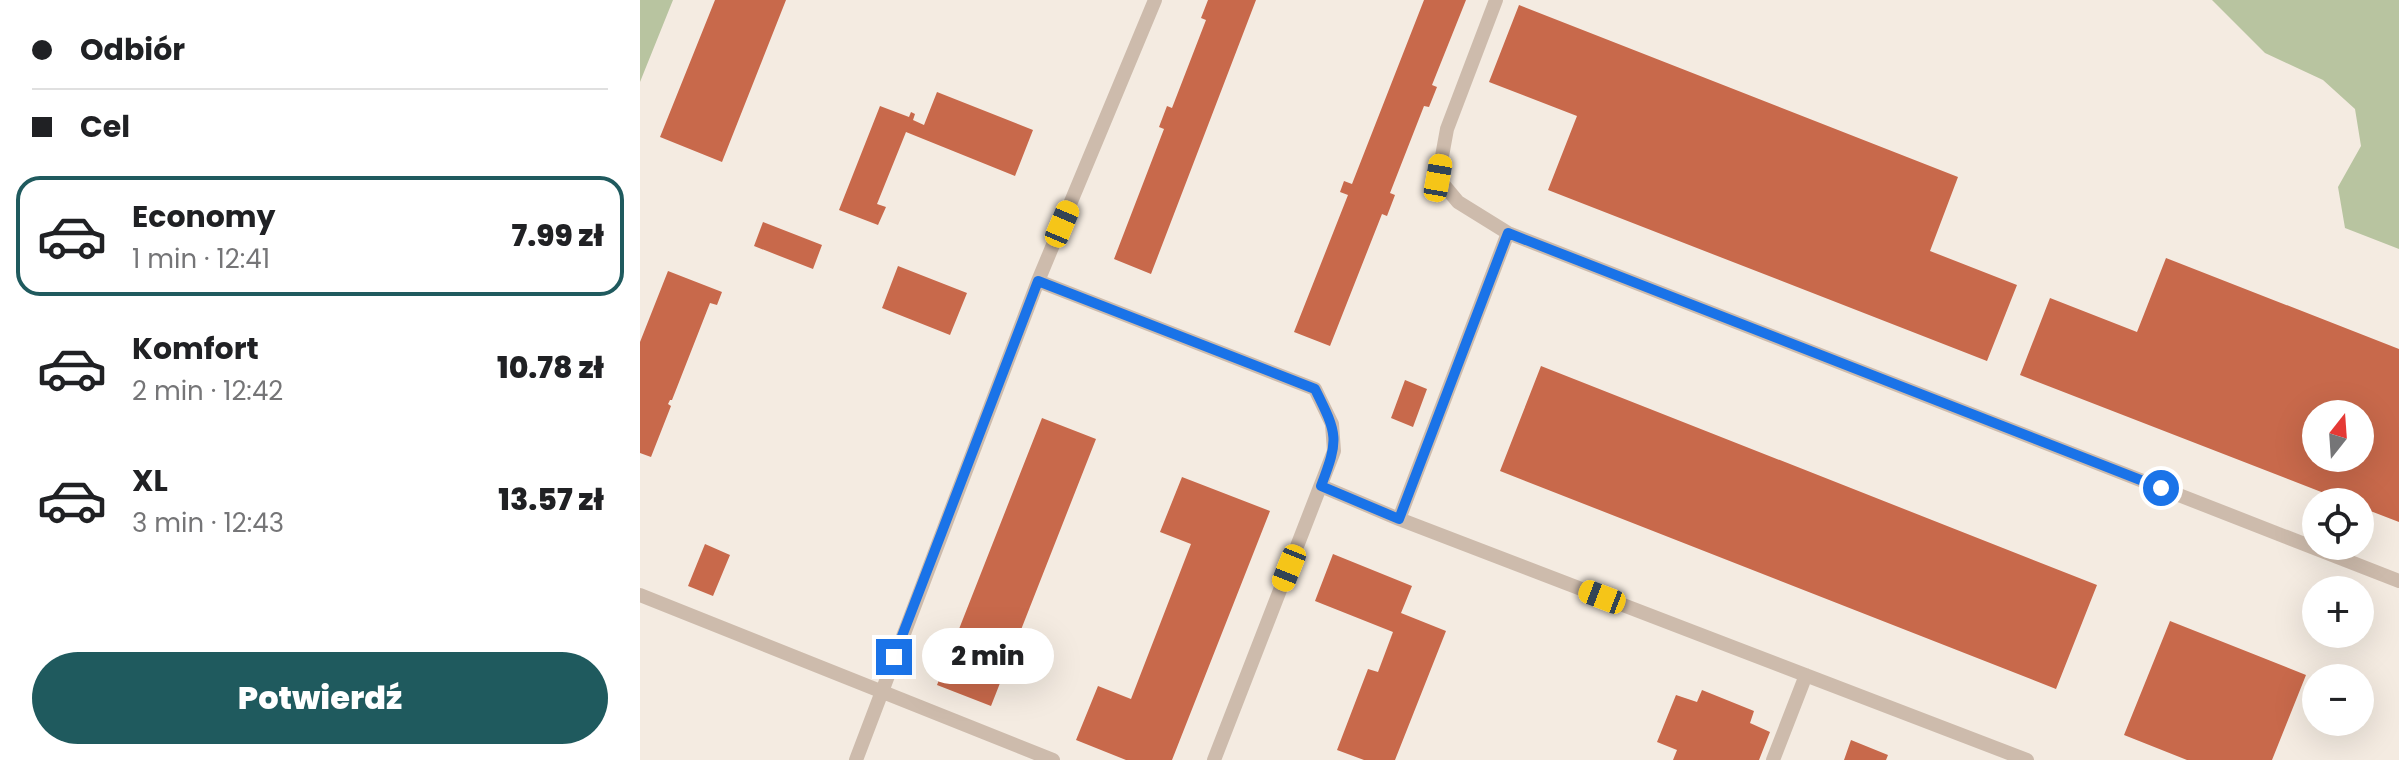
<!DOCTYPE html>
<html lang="pl">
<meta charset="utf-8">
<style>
:root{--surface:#fff;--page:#f2f2f2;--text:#202124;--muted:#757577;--line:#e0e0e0;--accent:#1f5a5e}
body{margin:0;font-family:Poppins,sans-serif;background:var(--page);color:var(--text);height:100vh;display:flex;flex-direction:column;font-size:30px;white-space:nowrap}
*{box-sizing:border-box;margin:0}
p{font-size:26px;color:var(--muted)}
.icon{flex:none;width:44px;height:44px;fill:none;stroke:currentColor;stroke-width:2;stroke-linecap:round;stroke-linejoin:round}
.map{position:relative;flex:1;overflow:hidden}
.details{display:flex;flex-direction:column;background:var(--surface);width:640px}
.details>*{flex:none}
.top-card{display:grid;align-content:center;height:176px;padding:0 32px;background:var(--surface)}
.needle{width:52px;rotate:17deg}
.controls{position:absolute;left:1662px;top:400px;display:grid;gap:16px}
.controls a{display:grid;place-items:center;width:72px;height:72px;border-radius:50%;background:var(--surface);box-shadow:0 8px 32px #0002;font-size:40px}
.end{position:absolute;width:36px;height:36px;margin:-18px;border:10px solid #1a73e8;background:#fff;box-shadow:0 0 0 4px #fff}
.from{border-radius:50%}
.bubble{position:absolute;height:56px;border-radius:28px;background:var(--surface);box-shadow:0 8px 32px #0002;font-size:26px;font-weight:800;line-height:56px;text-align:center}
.car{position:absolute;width:24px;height:48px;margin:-24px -12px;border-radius:10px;box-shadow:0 0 6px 2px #0007;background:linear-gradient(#f5c518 24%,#345 0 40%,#f5c518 0 76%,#345 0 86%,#f5c518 0)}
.top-card b{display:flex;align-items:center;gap:28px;height:76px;font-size:30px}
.top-card b+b{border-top:2px solid var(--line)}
.top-card i{width:20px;height:20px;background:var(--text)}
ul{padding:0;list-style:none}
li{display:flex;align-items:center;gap:24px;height:120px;margin:0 16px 12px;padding:0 16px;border:4px solid transparent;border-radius:24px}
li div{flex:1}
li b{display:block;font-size:30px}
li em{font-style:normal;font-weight:800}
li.selected{border-color:var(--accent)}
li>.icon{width:72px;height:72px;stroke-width:1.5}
.button{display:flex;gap:16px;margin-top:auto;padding:16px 32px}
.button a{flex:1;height:92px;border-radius:48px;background:var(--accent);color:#fff;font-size:32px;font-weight:800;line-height:92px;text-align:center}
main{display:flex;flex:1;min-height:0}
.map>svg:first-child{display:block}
.green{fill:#b8c4a0}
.building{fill:#c8694b;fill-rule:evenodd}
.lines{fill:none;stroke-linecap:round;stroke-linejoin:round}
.service{stroke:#cdbbac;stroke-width:14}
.route{stroke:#1a73e8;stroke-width:10}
</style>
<main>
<section class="details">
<div class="top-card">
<b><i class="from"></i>Odbiór</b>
<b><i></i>Cel</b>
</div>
<ul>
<li class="selected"><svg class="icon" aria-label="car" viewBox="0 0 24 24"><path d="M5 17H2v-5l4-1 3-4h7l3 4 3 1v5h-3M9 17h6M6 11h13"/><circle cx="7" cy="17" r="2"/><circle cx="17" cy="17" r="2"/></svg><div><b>Economy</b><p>1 min · 12:41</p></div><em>7.99 zł</em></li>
<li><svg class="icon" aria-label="car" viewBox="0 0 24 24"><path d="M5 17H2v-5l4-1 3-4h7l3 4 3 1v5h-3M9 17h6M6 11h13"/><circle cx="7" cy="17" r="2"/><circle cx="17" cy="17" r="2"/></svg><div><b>Komfort</b><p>2 min · 12:42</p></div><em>10.78 zł</em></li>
<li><svg class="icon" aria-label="car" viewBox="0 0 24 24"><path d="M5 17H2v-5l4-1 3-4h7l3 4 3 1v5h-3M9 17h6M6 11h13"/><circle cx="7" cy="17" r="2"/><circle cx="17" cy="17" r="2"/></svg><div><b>XL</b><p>3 min · 12:43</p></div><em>13.57 zł</em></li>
</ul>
<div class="button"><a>Potwierdź</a></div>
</section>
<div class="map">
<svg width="1759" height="760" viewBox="0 0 1759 760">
<rect width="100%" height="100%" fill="#f4ebe1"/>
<path class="green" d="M0,0H33L0,82Z
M1572,0H1759V249L1705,228L1698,187L1721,146L1715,109L1683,80L1625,53Z"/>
<path class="building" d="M75,0H146L82,162L20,137Z
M568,0H616L511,274L474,259L524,129L519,127L527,106L532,108L566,20L561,18Z
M784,0H826L792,85L797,87L789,107L784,106L750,193L755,195L747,216L742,214L690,346L654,332L708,195L700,192L704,181L712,184Z
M879,5L1318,177L1290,251L1377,285L1347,361L908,190L937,116L849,82Z
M297,92L393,130L375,176L266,132L237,204L246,207L238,225L199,210L240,106L269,117L271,112L275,114L273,120L284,125Z
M123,222L182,245L173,269L114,246Z
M1526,258L1759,349V522L1720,507V502H1707L1380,375L1410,298L1497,332ZM1676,414H1720V458H1676Z
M258,266L327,293L310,335L242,308Z
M28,271L82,292L77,305L70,303L32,400H30L28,404L31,406L11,457L0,453V342Z
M901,366L1457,585L1416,689L860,471Z
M765,380L787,389L773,427L751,418Z
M402,418L456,439L351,706L297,685Z
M542,477L630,511L532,760H486L436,740L458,686L491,699L551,544L520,532Z
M65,544L90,555L73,596L48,586Z
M693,554L772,586L761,613L806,631L755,760H724L697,750L728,669L738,672L753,632L675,601Z
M1530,621L1666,675L1632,760H1547L1484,735Z
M1062,690L1114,711L1110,723L1130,732L1119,760H1033L1037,750L1017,742L1036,695L1057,702Z
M1211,740L1248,755L1246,760H1204Z"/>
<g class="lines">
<path class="service" d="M856,0L807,129L798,178L818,202L868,233L1759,581
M398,281L675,389L692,424L694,451L574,760
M681,486L759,519L1387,760
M759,519L868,233
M0,595L413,760
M216,760L398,281L515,0
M1133,760L1166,675"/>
</g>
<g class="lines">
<path class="route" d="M254,657L398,281L675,389C698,435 699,439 681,486L759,519L868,233L1521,488"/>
</g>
</svg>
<div class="controls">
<a><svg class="needle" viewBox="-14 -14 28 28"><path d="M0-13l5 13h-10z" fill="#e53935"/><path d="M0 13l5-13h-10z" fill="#757577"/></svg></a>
<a><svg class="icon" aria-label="locate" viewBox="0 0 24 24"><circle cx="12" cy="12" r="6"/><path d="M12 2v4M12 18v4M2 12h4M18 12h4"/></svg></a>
<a>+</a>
<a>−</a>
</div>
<i class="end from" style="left:1521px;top:488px"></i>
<i class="end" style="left:254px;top:657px"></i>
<div class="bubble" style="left:282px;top:628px;width:132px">2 min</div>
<i class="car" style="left:798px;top:178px;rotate:10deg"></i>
<i class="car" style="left:422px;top:224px;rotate:23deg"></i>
<i class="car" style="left:649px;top:568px;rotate:202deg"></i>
<i class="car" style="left:962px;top:597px;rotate:291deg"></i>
</div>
</main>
